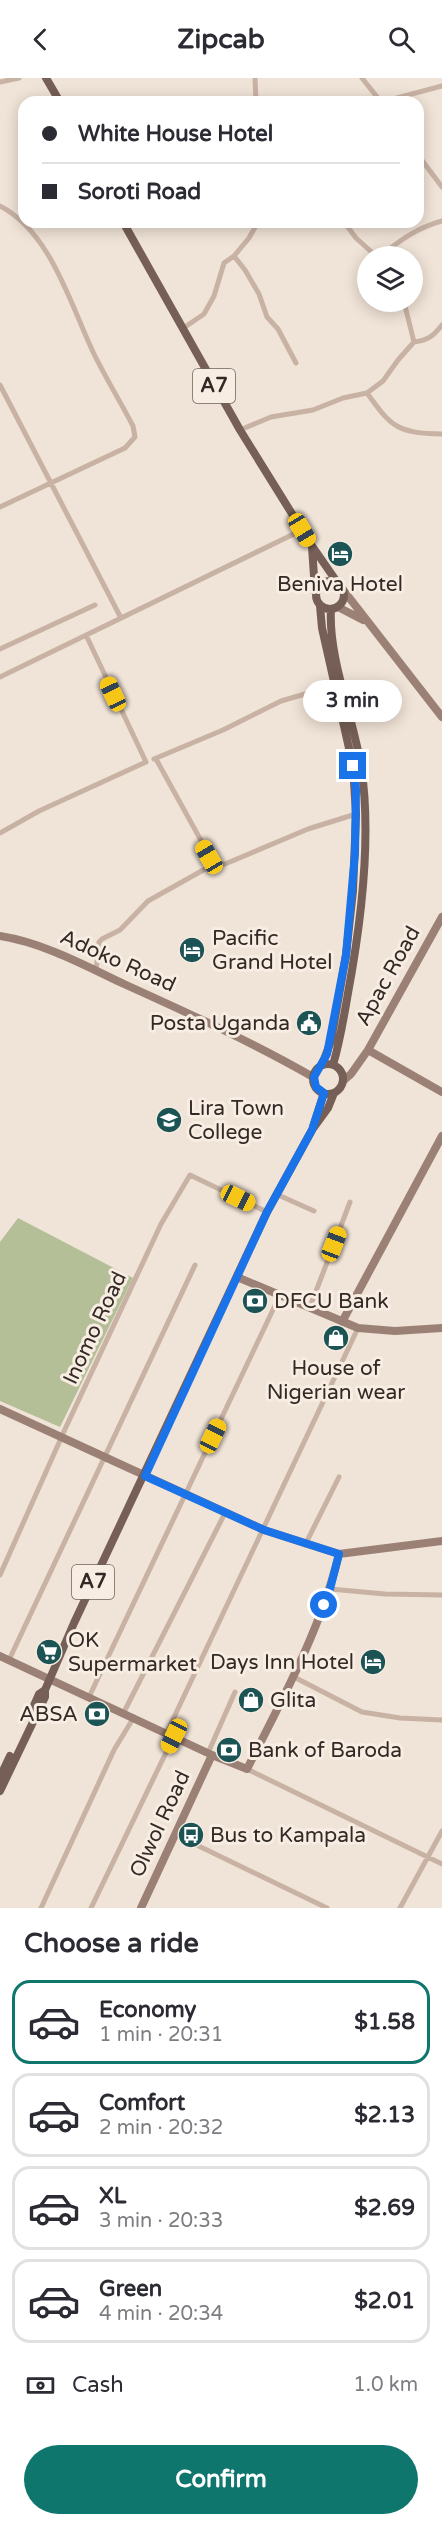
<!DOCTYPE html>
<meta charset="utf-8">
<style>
:root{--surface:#fff;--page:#f7f7f7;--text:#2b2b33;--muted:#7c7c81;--line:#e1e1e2;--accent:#0f766e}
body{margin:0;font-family:"Varela Round",sans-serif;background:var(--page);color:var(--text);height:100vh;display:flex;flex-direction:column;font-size:22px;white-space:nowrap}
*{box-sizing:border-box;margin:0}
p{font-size:20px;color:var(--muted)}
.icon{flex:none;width:33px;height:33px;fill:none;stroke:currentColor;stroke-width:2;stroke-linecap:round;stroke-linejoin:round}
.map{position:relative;height:1830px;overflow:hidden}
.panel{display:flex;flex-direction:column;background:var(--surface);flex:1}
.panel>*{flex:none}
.guide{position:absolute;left:18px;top:18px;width:406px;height:132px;border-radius:18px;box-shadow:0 3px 15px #0003;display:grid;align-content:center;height:132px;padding:0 24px;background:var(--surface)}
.controls{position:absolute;left:357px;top:168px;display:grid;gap:12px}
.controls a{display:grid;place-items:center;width:66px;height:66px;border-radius:50%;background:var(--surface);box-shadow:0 3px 15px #0003;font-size:30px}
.end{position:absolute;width:27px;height:27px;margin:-14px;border:8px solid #1a73e8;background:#fff;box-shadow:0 0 0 3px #fff}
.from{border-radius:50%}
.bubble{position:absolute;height:42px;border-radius:21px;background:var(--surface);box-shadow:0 3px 15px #0003;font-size:20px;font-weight:800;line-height:42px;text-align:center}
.car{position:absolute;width:18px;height:36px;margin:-18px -9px;border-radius:8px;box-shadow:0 0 4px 2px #0007;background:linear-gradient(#f5c518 24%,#345 0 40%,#f5c518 0 76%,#345 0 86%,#f5c518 0)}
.guide b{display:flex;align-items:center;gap:21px;height:57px;font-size:22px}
.guide b+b{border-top:2px solid var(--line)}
.guide i{width:15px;height:15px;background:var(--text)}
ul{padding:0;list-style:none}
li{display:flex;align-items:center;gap:18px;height:84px;margin:0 12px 9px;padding:0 12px;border:3px solid var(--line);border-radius:18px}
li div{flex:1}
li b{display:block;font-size:22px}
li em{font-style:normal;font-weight:800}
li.on{border-color:var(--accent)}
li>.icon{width:54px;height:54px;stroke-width:1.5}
h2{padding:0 24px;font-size:27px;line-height:72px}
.pay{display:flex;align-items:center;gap:15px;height:66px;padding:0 24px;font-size:22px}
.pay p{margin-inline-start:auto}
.action{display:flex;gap:12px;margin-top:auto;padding:12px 24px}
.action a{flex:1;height:69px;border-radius:36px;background:var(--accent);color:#fff;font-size:24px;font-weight:800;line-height:69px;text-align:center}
header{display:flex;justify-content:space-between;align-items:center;height:78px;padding:0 24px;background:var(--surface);font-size:27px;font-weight:800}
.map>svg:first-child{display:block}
.green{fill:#b4bf98}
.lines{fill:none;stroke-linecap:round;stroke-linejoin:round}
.street{stroke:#c8b2a4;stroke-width:5}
.secondary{stroke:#9b8175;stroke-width:8}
.primary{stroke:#755f56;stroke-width:8}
.route{stroke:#1a73e8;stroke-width:8}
.labels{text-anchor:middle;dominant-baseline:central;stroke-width:6;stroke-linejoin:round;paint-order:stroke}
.shield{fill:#f8ede3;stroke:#6e645e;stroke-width:1.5}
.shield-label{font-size:20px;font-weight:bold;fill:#332925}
.poi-label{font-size:21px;fill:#332925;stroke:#f8ede3;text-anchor:start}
.street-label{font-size:21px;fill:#332925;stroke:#f8ede3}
</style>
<header><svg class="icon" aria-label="back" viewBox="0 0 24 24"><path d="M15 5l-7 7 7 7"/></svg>Zipcab<svg class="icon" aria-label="search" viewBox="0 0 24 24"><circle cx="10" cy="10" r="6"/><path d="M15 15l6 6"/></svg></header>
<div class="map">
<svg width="442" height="1830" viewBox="0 0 442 1830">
<rect width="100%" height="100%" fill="#f0e3d7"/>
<path class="green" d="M18,1140L133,1200L60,1349L0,1323V1164Z"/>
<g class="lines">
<path class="street" d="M255,0L256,24
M362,0L381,24
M0,4L19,0
M382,24L442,8
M418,77L442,109
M0,128C52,155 71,229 95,278C107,302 121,325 133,348L135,359L125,370L0,429
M344,144L356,160L376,178
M234,178L245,192L259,216L267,239L278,251L296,285
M381,178C400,162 417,150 442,143
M182,251L204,236L214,218L224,185L234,178L249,160L258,144
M414,264C429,262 433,258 442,247
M0,307L121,540
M367,315C392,350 398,355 442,356
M240,352L271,339L313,332L343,320L367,315L383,303L398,282L414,264L404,224
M0,571L95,527
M0,599L302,452
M154,681L223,652L281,623L336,607
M156,681L214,786H225L308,751L356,736
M0,755L39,733L146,684L86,557
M96,893L99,864L102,861L120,852L148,823L214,786
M276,1116L314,1133
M310,1229L350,1124
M305,1467L339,1399
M0,1497L66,1349L161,1146L190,1097L267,1134
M330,1511L385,1516L442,1517
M9,1582L195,1187
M292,1598L362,1634L400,1640L442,1642
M89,1619L280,1217
M124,1634L226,1433
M167,1654L358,1250
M208,1675L235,1614
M247,1691L442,1786
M176,1757L327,1830
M41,1830L114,1672L134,1639
M91,1830L174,1658
M400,1830L442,1753"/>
<path class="secondary" d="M344,513L442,639
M338,529L363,542
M0,858C44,865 84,887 124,906C188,935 252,964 313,999
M368,972L442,1014
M343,1003L351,996L368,972L442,839
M237,1199L358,1250L395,1253L442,1250
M342,1244L442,1058
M0,1331L264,1452L339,1476L442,1463
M0,1578L212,1677L141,1830
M212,1677L247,1691C282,1622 321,1551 339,1476"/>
<path class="primary" d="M46,0L60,24
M123,144L240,352L312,468L337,504
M312,469L315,513
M316 517a14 14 0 1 1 28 0a14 14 0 1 1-28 0Z
M320,528L322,550L353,688L356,736L353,813L346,877L331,963L322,987
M331,531C328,579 353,639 361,688C372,758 361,845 348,915C344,939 340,963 333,987
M313 1001a15 15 0 1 1 30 0a15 15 0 1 1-30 0Z
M313,1049L324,1015
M31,1634L39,1616L45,1612
M0,1699L10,1678
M0,1713L45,1619V1612L74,1545L267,1134L312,1052L328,1030L334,1015"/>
</g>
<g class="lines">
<path class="route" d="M324,1527L330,1511L339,1476L264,1452L145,1398L267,1134L312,1052L324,1015L316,1009L314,999L327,976L346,877L355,775L356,711L353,688"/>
</g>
<defs>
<g id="hotel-disc" transform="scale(1.35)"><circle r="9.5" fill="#1c5354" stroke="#f8ede3"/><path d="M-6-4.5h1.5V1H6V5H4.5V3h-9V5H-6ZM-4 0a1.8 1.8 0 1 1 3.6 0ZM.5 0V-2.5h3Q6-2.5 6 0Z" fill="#fff"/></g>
<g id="civic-disc" transform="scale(1.35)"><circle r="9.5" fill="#1c5354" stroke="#f8ede3"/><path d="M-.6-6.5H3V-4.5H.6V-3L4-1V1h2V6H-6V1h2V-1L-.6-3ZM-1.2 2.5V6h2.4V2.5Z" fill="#fff"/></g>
<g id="university-disc" transform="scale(1.35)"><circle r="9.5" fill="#1c5354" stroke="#f8ede3"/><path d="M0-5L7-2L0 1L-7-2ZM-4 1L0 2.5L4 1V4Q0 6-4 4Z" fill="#fff"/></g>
<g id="bank-disc" transform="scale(1.35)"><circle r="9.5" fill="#1c5354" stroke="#f8ede3"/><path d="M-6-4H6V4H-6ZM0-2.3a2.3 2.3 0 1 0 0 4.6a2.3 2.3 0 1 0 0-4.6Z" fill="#fff"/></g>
<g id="shop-disc" transform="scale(1.35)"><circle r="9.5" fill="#1c5354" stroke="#f8ede3"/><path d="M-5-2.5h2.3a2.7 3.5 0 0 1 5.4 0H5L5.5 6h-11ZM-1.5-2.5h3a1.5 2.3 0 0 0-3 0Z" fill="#fff"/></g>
<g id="supermarket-disc" transform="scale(1.35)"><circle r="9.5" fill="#1c5354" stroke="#f8ede3"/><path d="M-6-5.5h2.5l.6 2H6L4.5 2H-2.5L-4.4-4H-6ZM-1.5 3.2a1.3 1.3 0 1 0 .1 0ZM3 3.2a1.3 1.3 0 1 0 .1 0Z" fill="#fff"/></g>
<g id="bus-disc" transform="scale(1.35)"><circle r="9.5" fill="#1c5354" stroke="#f8ede3"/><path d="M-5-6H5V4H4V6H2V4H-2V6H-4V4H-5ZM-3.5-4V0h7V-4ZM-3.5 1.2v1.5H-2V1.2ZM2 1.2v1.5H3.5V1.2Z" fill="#fff"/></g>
</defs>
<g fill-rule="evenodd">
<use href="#hotel-disc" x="340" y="476"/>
<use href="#hotel-disc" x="192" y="872"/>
<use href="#civic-disc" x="309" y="945"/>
<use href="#university-disc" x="169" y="1042"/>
<use href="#bank-disc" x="255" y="1223"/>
<use href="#shop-disc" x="336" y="1260"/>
<use href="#supermarket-disc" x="49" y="1574"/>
<use href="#hotel-disc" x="373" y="1584"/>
<use href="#shop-disc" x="251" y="1622"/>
<use href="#bank-disc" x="97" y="1636"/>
<use href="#bank-disc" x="229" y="1672"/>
<use href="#bus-disc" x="191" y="1757"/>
</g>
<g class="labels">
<g class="shield">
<rect x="193" y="291" width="42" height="34" rx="4.5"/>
<rect x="72" y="1487" width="42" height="34" rx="4.5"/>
</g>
<g class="shield-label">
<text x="214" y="308">A7</text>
<text x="93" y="1504">A7</text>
</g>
<g class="poi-label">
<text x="340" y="506" text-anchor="middle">Beniva Hotel</text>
<text x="212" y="860">Pacific<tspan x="212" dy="24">Grand Hotel</tspan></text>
<text x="290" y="945" text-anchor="end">Posta Uganda</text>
<text x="188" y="1030">Lira Town<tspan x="188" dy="24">College</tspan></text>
<text x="274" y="1223">DFCU Bank</text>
<text x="336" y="1290" text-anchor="middle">House of<tspan x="336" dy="24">Nigerian wear</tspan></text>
<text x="68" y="1562">OK<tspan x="68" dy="24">Supermarket</tspan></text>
<text x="354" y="1584" text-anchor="end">Days Inn Hotel</text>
<text x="270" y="1622">Glita</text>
<text x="78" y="1636" text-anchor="end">ABSA</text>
<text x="248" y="1672">Bank of Baroda</text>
<text x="210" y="1757">Bus to Kampala</text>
</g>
<g class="street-label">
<text transform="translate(118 883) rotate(24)">Adoko Road</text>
<text transform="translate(388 898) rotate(-61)">Apac Road</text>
<text transform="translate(95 1250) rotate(-65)">Inomo Road</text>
<text transform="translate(160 1746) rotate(-65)">Olwol Road</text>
</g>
</g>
</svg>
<div class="controls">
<a><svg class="icon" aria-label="layers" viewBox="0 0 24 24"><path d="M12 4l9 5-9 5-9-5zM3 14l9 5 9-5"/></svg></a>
</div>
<i class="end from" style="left:324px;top:1527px"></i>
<i class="end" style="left:353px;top:688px"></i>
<div class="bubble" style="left:303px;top:602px;width:99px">3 min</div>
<i class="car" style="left:302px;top:452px;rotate:149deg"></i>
<i class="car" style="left:113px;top:616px;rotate:335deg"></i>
<i class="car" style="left:209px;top:779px;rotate:330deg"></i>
<i class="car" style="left:238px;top:1120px;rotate:116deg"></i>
<i class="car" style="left:334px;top:1166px;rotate:21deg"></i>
<i class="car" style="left:213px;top:1358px;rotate:26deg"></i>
<i class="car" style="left:174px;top:1658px;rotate:206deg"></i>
<div class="guide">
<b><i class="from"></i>White House Hotel</b>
<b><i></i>Soroti Road</b>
</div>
</div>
<section class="panel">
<h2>Choose a ride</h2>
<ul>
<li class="on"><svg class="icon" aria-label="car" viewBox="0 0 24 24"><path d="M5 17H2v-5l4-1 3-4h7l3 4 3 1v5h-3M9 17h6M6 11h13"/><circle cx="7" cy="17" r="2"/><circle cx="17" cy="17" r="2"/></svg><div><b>Economy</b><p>1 min · 20:31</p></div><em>$1.58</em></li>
<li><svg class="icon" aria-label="car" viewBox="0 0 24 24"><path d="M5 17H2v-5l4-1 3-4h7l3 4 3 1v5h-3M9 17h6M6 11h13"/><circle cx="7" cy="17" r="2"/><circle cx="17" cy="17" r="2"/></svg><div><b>Comfort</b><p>2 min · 20:32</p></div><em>$2.13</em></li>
<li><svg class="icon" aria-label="car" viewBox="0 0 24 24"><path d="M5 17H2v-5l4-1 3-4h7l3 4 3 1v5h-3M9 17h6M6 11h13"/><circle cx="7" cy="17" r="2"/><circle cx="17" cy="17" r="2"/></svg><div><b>XL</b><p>3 min · 20:33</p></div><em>$2.69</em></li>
<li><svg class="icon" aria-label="car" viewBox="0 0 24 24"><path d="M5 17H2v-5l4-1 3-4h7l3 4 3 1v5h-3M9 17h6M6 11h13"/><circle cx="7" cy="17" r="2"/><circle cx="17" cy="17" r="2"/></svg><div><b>Green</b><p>4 min · 20:34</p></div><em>$2.01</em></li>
</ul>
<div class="pay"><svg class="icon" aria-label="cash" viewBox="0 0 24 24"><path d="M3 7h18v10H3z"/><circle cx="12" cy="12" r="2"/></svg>Cash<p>1.0 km</p></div>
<div class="action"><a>Confirm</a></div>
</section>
